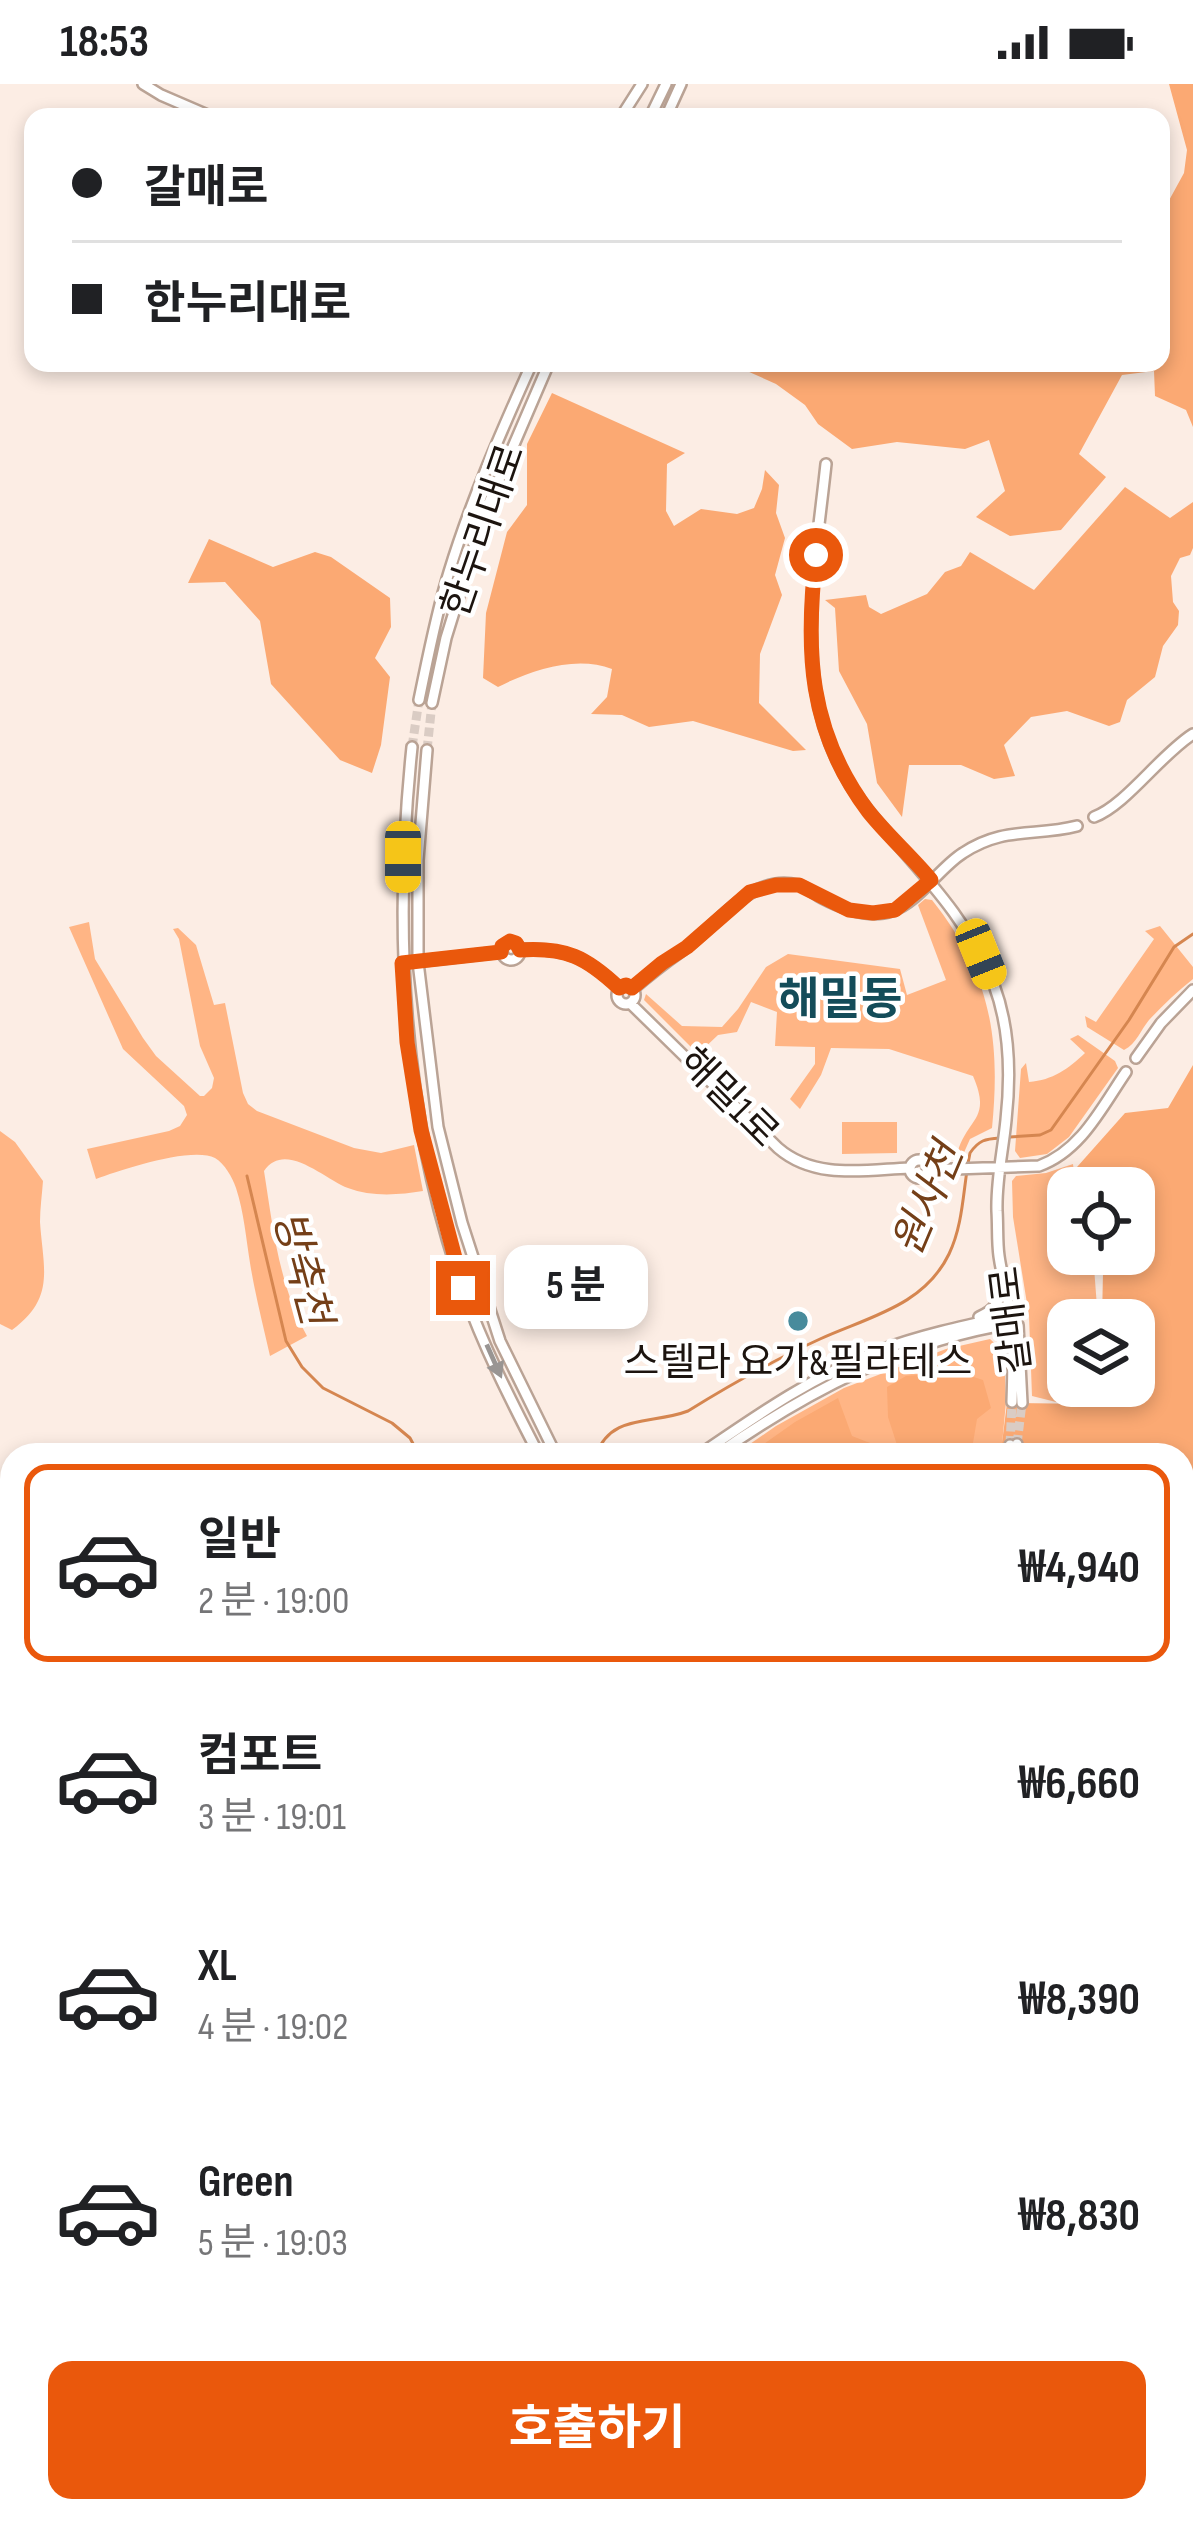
<!DOCTYPE html>
<html lang="ko">
<meta charset="utf-8">
<style>
:root{--surface:#fff;--page:#f6f6f6;--text:#202124;--muted:#757577;--line:#e0e0e0;--accent:#ea580c}
body{margin:0;font-family:"Sofia Sans Condensed","Noto Sans KR",sans-serif;background:var(--page);color:var(--text);height:100vh;display:flex;flex-direction:column;font-size:45px;white-space:nowrap}
*{box-sizing:border-box;margin:0}
p{font-size:39px;color:var(--muted)}
.icon{flex:none;width:66px;height:66px;fill:none;stroke:currentColor;stroke-width:2;stroke-linecap:round;stroke-linejoin:round}
.map{position:relative;flex:1;overflow:hidden}
.panel{position:absolute;left:0px;top:1359px;width:1194px;height:1080px;display:flex;flex-direction:column;background:var(--surface);border-radius:36px 36px 0 0;box-shadow:0 6px 18px #0003}
.panel>*{flex:none}
.banner{position:absolute;left:24px;top:24px;width:1146px;height:264px;border-radius:24px;box-shadow:0 6px 18px #0003;display:grid;align-content:center;height:264px;padding:0 48px;background:var(--surface)}
.tools{position:absolute;left:1047px;top:1083px;display:grid;gap:24px}
.tools a{display:grid;place-items:center;width:108px;height:108px;border-radius:24px;background:var(--surface);box-shadow:0 6px 18px #0003;font-size:60px}
.end{position:absolute;width:54px;height:54px;margin:-27px;border:15px solid #ea580c;background:#fff;box-shadow:0 0 0 6px #fff}
.from{border-radius:50%}
.bubble{position:absolute;height:84px;border-radius:24px;background:var(--surface);box-shadow:0 6px 18px #0003;font-size:39px;font-weight:700;line-height:84px;text-align:center}
.car{position:absolute;width:36px;height:72px;margin:-36px -18px;border-radius:15px;box-shadow:0 0 9px 3px #0007;background:linear-gradient(#f5c518 24%,#345 0 40%,#f5c518 0 76%,#345 0 86%,#f5c518 0)}
.banner b{display:flex;align-items:center;gap:42px;height:114px;font-size:45px}
.banner b+b{border-top:3px solid var(--line)}
.banner i{width:30px;height:30px;background:var(--text)}
ul{padding:21px 0 0;list-style:none}
li{display:flex;align-items:center;gap:36px;height:198px;margin:0 24px 18px;padding:0 24px;border:6px solid transparent;border-radius:24px}
li div{flex:1}
li b{display:block;font-size:45px}
li em{font-style:normal;font-weight:700}
li.active{border-color:var(--accent)}
li>.icon{width:108px;height:108px;stroke-width:1.5}
.action{display:flex;gap:24px;margin-top:auto;padding:24px 48px}
.action a{flex:1;height:138px;border-radius:24px;background:var(--accent);color:#fff;font-size:48px;font-weight:700;line-height:138px;text-align:center}
.status{display:flex;justify-content:space-between;align-items:center;height:84px;padding:0 60px;background:var(--surface);direction:ltr}
.status svg{height:33px;fill:currentColor}
.map>svg:first-child{display:block}
.green{fill:#ffb585}
.forest{fill:#fba973}
.lines{fill:none;stroke-linecap:round;stroke-linejoin:round}
.stream{stroke:#d58650;stroke-width:3}
.secondary-tunnel{stroke:#daccc4;stroke-width:9;stroke-dasharray:9 4.5;stroke-linecap:butt}
.secondary-casing{stroke:#baa395;stroke-width:14}
.highway-casing{stroke:#baa395;stroke-width:18}
.secondary{stroke:#fff;stroke-width:9}
.highway{stroke:#fff;stroke-width:14}
.oneway{fill:#999593}
.route{stroke:#ea580c;stroke-width:15}
.poi-dot{fill:#488b9c;stroke:#fff;stroke-width:4.5}
.labels{text-anchor:middle;dominant-baseline:central;stroke-width:9;stroke-linejoin:round;paint-order:stroke}
.street-label{font-size:39px;fill:#1c140f;stroke:#fff}
.poi-label{font-size:39px;fill:#1c140f;stroke:#fff}
.water-label{font-size:42px;font-style:italic;fill:#743f18;stroke:#fff}
.quarter-label{font-size:45px;font-weight:bold;fill:#144c59;stroke:#fff}
</style>
<div class="status"><b>18:53</b><svg viewBox="0 0 49 12"><path d="M0 12V9h3v3zM5 12V6h3v6zM10 12V3h3v9zM15 12V0h3v12zM26 1h20v11H26zM47 4h2v5h-2z"/></svg></div>
<div class="map">
<svg width="1193" height="2439" viewBox="0 0 1193 2439">
<rect width="100%" height="100%" fill="#fcede4"/>
<path class="green" d="M925,815L932,816C990,889 1001,954 992,1044L970,1055L962,1073L956,1074C965,1033 993,1038 973,992L889,965L831,964L821,991L800,1025L790,1015L815,980V963L775,962L777,928L751,918L737,948L718,951L698,970L644,916L646,910L682,942L722,943L738,925L766,883L788,870L900,885L907,911L946,896L918,821Z
M89,838L95,875L143,954L156,972L200,1012H204L212,1004L214,994L200,962L179,855L173,845L178,844L196,861L214,921L225,919L243,1009L248,1020L257,1027L354,1064L381,1069L414,1061L423,1107C399,1111 371,1113 348,1104C324,1095 285,1056 264,1087C273,1144 279,1201 307,1252L270,1272C263,1241 255,1210 250,1179C246,1155 244,1128 236,1104C232,1093 225,1080 215,1074C192,1062 120,1086 96,1095L87,1065L169,1047L180,1042L187,1031L184,1022L123,965L69,843Z
M1160,842L1193,883V895C1177,908 1163,921 1149,936C1140,947 1137,959 1124,966L1087,943L1085,932L1096,938L1154,855L1145,847Z
M1078,951L1115,977L1118,984L1069,1053L1047,1070L1020,1074L1015,1067L1021,985L1026,979L1029,998C1053,996 1068,985 1085,969L1070,955Z
M842,1038H897V1069L842,1070Z
M0,1047L15,1058L43,1097C42,1111 40,1124 40,1138C43,1184 56,1214 12,1246L0,1240Z
M1073,1080L1076,1104H1068V1170H1093L1098,1236H1068V1302H1093L1091,1317L1056,1318L1032,1312L1029,1232L1013,1133L1012,1097L1016,1092L1046,1089Z
M990,1255L1004,1268L1006,1318L1001,1371H734L776,1342L844,1304L946,1265Z
M12,1998V2175L0,2160V2004Z"/>
<path class="forest" d="M1169,0H1193V343L1186,326L1155,312L1154,287L1122,291L1079,370L1106,393L1061,446L1010,452L976,433L1005,407L989,356L965,365L897,358L852,365L818,340L805,321L776,300L747,287L745,279H1161V131L1184,89L1187,66Z
M552,309L685,369L667,380L666,427L674,442L701,425L737,430L754,424L762,405L765,386L779,401L776,429L785,454L775,491L782,511L760,570L759,619L806,666L793,667L693,637L649,643L622,631L591,630L607,613L612,585C576,571 531,586 498,603L483,594L486,529L507,448L527,421V360Z
M1125,403L1170,434L1193,418V464L1190,471L1180,474L1171,492L1173,518L1179,527L1178,541L1163,562L1155,593L1127,616L1120,638L1109,642L1067,627L1031,633L1004,661L1015,692L994,695L961,681H909L902,733L877,699L867,640L839,587L835,524L825,516L866,511L869,523L881,530L927,510L945,488L961,482L970,468L1034,506Z
M209,455L273,483L315,468L331,473L390,514L391,543L375,574L390,593L381,661L372,689L340,676L271,600L260,537L225,498L188,499Z
M1193,981V1640L1182,1637V1371H1026V1363L1002,1359L1007,1319L1092,1320L1096,1302H1134V1236H1102L1103,1188L1096,1170H1134V1104H1079L1077,1083L1125,1029L1168,1024Z
M958,1288L983,1296L991,1324L977,1335L971,1371H748L795,1338L838,1314L852,1352L883,1364L897,1361L888,1333L887,1303L906,1292Z
M0,2243L12,2256V2427H90L92,2439H0Z
M842,2427H1074L1089,2439H847Z"/>
<g class="lines">
<path class="stream" d="M1010,1053L1040,1051L1051,1046L1129,936L1174,863L1193,850
M247,1092L286,1257L302,1283L323,1304L392,1339L410,1354L419,1371
M596,1371C611,1329 652,1341 688,1327C730,1301 774,1276 820,1255C868,1233 924,1222 949,1170C964,1139 963,1102 970,1069C979,1056 985,1055 1000,1054
M0,2133L12,2151
M1182,2282L1193,2287
M96,2427L98,2439"/>
<path class="secondary-tunnel" d="M412,663L419,616
M427,666L432,619
M1017,1360L1022,1319
M1010,1361L1012,1318"/>
<g class="secondary-casing">
<path id="secondary" d="M143,0L161,11L212,33
M621,33L642,0
M650,33L666,0
M666,33L681,0
M826,380C813,502 785,628 872,731C918,786 968,833 994,901C1010,944 1011,991 1006,1036C1003,1067 996,1096 997,1127C998,1142 997,1158 999,1172C1002,1194 1009,1214 1011,1235C1014,1263 1013,1290 1012,1318
M419,616C428,573 436,530 449,488C471,416 501,348 532,279
M432,619L446,554L485,428L549,279
M412,663C393,846 402,1029 463,1205C483,1262 511,1317 539,1371
M427,666L418,776V878L438,1043L462,1139L500,1257L556,1371
M1094,733C1126,721 1160,671 1193,650
M502 867a9 9 0 1 1 18 0a9 9 0 1 1-18 0Z
M520,865C567,864 586,873 619,904
M413,878L501,868
M617 911a9 9 0 1 1 18 0a9 9 0 1 1-18 0Z
M633,905C649,891 666,878 683,866C718,842 749,789 798,801C807,803 814,810 822,814C843,825 869,835 892,827C920,817 939,784 963,769C1004,742 1034,753 1077,742
M630,919L778,1064C815,1096 864,1086 909,1084
M1136,974L1161,939L1193,906
M910 1085a9 9 0 1 1 18 0a9 9 0 1 1-18 0Z
M927,1086L1039,1082C1081,1067 1102,1023 1126,988
M979,1233C995,1226 1000,1218 1001,1201
M1018,1241L1022,1319
M699,1371C756,1332 813,1292 878,1267C923,1250 968,1241 1015,1231
M716,1371C806,1308 906,1255 1016,1239
M1010,1371V1361
M1017,1371V1360
M1182,1662L1187,1649
M1182,1827L1193,1832
M0,1983L12,1976
M0,1994L12,1987
M1182,2017L1193,2003
M1182,2114L1193,2121
M1182,2131L1193,2138
M737,2427L744,2439
M1180,2427L1193,2437
M505,2439L510,2427"/>
</g>
<g class="highway-casing">
<path id="highway" d="M0,2174L12,2188
M0,2204L12,2217
M114,2427L117,2439
M130,2427L133,2439"/>
</g>
<use href="#secondary" class="secondary"/>
<use href="#highway" class="highway"/>
</g>
<defs><path id="oneway-solid" d="M-6-.8H1V-3.2L6.5 0L1 3.2V.8H-6Z" transform="scale(3)"/></defs>
<use class="oneway" href="#oneway-solid" transform="translate(494 1277) rotate(66)"/>
<g class="lines">
<path class="route" d="M463,1204L421,1046L407,958L402,879L501,868L502,862L510,857L516,859L520,866C566,863 586,873 619,904L626,901L632,904L662,879L687,863L750,808L776,801H799L849,826L873,829L895,826L931,796C911,772 887,751 868,727C808,647 805,566 816,471"/>
</g>
<circle class="poi-dot" cx="798" cy="1237" r="12"/>
<g class="labels">
<g class="street-label">
<text transform="translate(484 447) rotate(-71)">한누리대로</text>
<text transform="translate(728 1014) rotate(45)">해밀1로</text>
<text transform="translate(1012 1236) rotate(-97)">갈매로</text>
</g>
<g class="poi-label">
<text x="798" y="1279">스텔라 요가&amp;필라테스</text>
</g>
<g class="water-label">
<text transform="translate(929 1116) rotate(-67)">원사천</text>
<text transform="translate(301 1184) rotate(75)">방축천</text>
</g>
<g class="quarter-label">
<text x="840" y="916">해밀동</text>
</g>
</g>
</svg>
<div class="tools">
<a><svg class="icon" aria-label="locate" viewBox="0 0 24 24"><circle cx="12" cy="12" r="6"/><path d="M12 2v4M12 18v4M2 12h4M18 12h4"/></svg></a>
<a><svg class="icon" aria-label="layers" viewBox="0 0 24 24"><path d="M12 4l9 5-9 5-9-5zM3 14l9 5 9-5"/></svg></a>
</div>
<i class="end from" style="left:816px;top:471px"></i>
<i class="end" style="left:463px;top:1204px"></i>
<div class="bubble" style="left:504px;top:1161px;width:144px">5 분</div>
<i class="car" style="left:403px;top:773px;rotate:180deg"></i>
<i class="car" style="left:981px;top:870px;rotate:158deg"></i>
<div class="banner">
<b><i class="from"></i>갈매로</b>
<b><i></i>한누리대로</b>
</div>
<section class="panel">
<ul>
<li class="active"><svg class="icon" aria-label="car" viewBox="0 0 24 24"><path d="M5 17H2v-5l4-1 3-4h7l3 4 3 1v5h-3M9 17h6M6 11h13"/><circle cx="7" cy="17" r="2"/><circle cx="17" cy="17" r="2"/></svg><div><b>일반</b><p>2 분 · 19:00</p></div><em>₩4,940</em></li>
<li><svg class="icon" aria-label="car" viewBox="0 0 24 24"><path d="M5 17H2v-5l4-1 3-4h7l3 4 3 1v5h-3M9 17h6M6 11h13"/><circle cx="7" cy="17" r="2"/><circle cx="17" cy="17" r="2"/></svg><div><b>컴포트</b><p>3 분 · 19:01</p></div><em>₩6,660</em></li>
<li><svg class="icon" aria-label="car" viewBox="0 0 24 24"><path d="M5 17H2v-5l4-1 3-4h7l3 4 3 1v5h-3M9 17h6M6 11h13"/><circle cx="7" cy="17" r="2"/><circle cx="17" cy="17" r="2"/></svg><div><b>XL</b><p>4 분 · 19:02</p></div><em>₩8,390</em></li>
<li><svg class="icon" aria-label="car" viewBox="0 0 24 24"><path d="M5 17H2v-5l4-1 3-4h7l3 4 3 1v5h-3M9 17h6M6 11h13"/><circle cx="7" cy="17" r="2"/><circle cx="17" cy="17" r="2"/></svg><div><b>Green</b><p>5 분 · 19:03</p></div><em>₩8,830</em></li>
</ul>
<div class="action"><a>호출하기</a></div>
</section>
</div>
